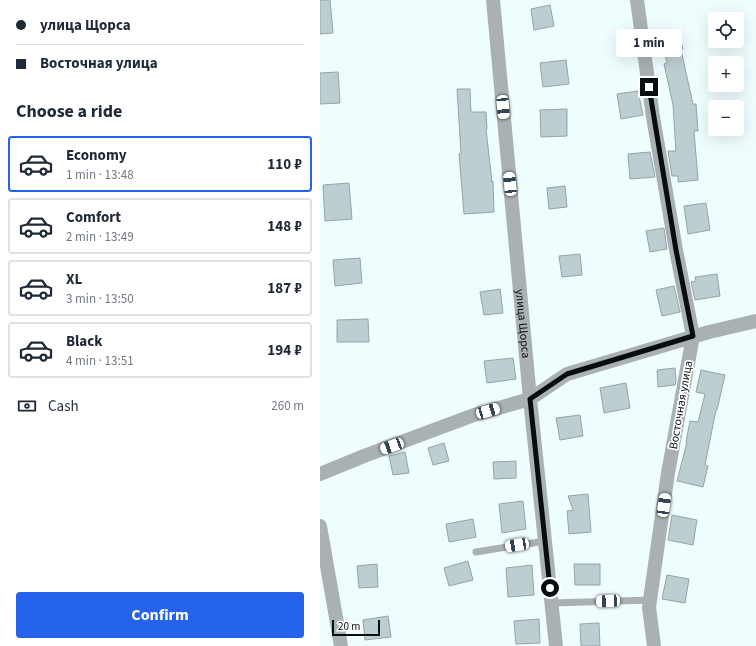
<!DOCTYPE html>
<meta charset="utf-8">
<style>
:root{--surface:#fff;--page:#f6f6f7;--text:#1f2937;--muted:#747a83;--line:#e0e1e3;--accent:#2563eb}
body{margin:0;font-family:"Source Sans 3",sans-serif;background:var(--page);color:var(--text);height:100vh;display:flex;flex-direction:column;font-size:15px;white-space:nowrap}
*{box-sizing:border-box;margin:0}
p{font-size:13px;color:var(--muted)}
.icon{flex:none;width:22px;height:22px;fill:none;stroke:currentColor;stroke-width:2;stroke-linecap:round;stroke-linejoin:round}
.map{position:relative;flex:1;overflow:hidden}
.side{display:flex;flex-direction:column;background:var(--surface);width:320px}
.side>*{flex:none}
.top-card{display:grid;align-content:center;height:88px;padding:0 16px;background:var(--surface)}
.tools{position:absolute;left:388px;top:12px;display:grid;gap:8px}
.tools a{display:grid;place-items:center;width:36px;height:36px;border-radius:4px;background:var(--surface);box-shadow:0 4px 16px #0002;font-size:20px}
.scale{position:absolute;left:12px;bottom:10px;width:48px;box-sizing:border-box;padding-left:4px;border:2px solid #080e0f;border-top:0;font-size:11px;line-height:14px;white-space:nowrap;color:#080e0f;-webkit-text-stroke:3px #fff;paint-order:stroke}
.end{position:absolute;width:18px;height:18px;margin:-9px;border:5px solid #080e0f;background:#fff;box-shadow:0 0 0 2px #fff}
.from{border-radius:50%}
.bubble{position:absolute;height:28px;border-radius:4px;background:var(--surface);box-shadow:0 4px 16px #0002;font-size:13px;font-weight:700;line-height:28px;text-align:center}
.car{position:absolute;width:12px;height:24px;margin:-12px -6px;border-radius:5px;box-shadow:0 0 3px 1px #0007;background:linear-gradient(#fff 24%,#345 0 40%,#fff 0 76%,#345 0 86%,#fff 0)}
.top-card b{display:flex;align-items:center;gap:14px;height:38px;font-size:15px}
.top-card b+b{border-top:1px solid var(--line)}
.top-card i{width:10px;height:10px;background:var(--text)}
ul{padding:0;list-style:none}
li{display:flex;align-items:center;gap:12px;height:56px;margin:0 8px 6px;padding:0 8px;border:2px solid var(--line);border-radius:4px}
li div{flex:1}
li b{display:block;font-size:15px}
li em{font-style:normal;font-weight:700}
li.selected{border-color:var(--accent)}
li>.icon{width:36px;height:36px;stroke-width:1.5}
h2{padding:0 16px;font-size:18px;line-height:48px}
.pay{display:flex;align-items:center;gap:10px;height:44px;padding:0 16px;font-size:15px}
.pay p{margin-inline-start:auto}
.action{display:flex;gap:8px;margin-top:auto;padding:8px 16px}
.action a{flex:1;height:46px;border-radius:4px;background:var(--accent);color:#fff;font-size:16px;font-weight:700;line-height:46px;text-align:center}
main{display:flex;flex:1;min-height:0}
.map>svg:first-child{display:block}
.building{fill:#bdced0;stroke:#94a4a7}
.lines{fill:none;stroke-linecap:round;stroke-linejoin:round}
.service{stroke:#a9b1b2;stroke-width:7}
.minor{stroke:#a9b1b2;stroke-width:14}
.route{stroke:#080e0f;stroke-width:5}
.labels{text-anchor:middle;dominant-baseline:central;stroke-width:3.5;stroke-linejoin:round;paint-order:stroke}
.street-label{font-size:12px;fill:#080e0f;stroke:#fff}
</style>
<main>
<section class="side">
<div class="top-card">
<b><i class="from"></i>улица Щорса</b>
<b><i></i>Восточная улица</b>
</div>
<h2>Choose a ride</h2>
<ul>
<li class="selected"><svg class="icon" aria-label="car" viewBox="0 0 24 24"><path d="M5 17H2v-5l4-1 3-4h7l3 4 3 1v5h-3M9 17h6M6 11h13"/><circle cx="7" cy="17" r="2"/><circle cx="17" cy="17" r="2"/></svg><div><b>Economy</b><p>1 min · 13:48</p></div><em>110 ₽</em></li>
<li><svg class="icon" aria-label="car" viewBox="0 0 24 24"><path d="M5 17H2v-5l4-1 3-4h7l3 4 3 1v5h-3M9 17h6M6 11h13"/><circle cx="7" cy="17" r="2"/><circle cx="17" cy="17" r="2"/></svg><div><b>Comfort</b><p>2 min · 13:49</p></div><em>148 ₽</em></li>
<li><svg class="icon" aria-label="car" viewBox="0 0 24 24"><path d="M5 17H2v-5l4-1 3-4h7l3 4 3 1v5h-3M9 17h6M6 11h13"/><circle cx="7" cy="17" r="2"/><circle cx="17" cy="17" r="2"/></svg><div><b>XL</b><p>3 min · 13:50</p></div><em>187 ₽</em></li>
<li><svg class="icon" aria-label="car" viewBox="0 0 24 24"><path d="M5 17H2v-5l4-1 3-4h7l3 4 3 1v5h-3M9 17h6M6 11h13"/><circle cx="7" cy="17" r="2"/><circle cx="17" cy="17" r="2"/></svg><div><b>Black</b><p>4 min · 13:51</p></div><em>194 ₽</em></li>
</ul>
<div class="pay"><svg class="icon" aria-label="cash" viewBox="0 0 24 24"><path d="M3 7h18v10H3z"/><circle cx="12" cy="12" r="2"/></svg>Cash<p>260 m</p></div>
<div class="action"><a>Confirm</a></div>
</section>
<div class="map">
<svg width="436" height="646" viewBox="0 0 436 646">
<rect width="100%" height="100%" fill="#effdff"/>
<path class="building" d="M0,0H10L13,33L0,34Z
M230,5L234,26L214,30L211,9Z
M358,31L363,49L361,50L373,104H376L378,131H374L378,180L358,182V176H352L348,151H356L353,105L344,64L347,63L340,36Z
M246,60L249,84L223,87L220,63Z
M18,72L20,103L0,104V73Z
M137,89H150L151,112H166L167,129H166L172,182L173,181L174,212L144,214L139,154L141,153Z
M318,91L323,115L301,119L297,94Z
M247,109V136L221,137L220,110Z
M330,152L335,177L310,179L308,154Z
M29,183L32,219L5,221L3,185Z
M245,186L247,207L229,209L227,188Z
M386,203L390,230L368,234L364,206Z
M344,228L347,249L330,252L326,231Z
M260,254L262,275L242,277L239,256Z
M40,258L42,283L15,286L13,260Z
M397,274L400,296L375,300L371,282L376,281L375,277Z
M354,286L360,312L342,316L336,290Z
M180,289L183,313L164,315L160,292Z
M48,319L49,342H17V320Z
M193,358L196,379L167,383L164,361Z
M355,368L356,380L355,385L338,387L337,370Z
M381,370L405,375L397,410H396L385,465L388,466L383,487L357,481L367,442H366L370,421L378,422L385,394L376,392Z
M306,383L310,408L284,413L280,388Z
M260,415L263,436L240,440L236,418Z
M124,443L129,461L113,465L108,448Z
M85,452L89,473L73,475L69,456Z
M196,461V478L174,479L173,462Z
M268,494L271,532L249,534L247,511L253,510L248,496Z
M203,501L206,529L182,533L179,504Z
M352,515L377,520L373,545L348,540Z
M153,519L156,537L129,542L126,524Z
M148,561L153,580L129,586L124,568Z
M57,564L58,587L39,588L37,566Z
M254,564H280V585H255Z
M212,565L214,595L188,597L186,568Z
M347,575L369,579L365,603L342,599Z
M68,616L71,637L45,640L43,620Z
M219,619L220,643L196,644L194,621Z
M279,623L280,646H261L260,624Z"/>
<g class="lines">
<path class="service" d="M156,552L225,541
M232,603L330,600"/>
<g class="minor">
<path id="s1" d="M173,0L210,399L236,646"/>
<path d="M317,0L333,117L356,250L373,336L348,473L329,607L334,646"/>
<path d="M0,474L44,456L154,415L210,399L247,374L389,332L436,321"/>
<path d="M0,526L21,646"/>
</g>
</g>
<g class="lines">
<path class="route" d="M230,588L210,399L247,374L373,336L356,250L329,87"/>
</g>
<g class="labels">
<g class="street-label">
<text stroke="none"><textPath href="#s1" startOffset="325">улица Щорса</textPath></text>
<text transform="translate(361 405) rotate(-80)">Восточная улица</text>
</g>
</g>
</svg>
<div class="tools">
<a><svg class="icon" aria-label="locate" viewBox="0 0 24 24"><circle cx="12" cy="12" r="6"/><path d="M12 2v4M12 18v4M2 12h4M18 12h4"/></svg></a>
<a>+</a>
<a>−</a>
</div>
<div class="scale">20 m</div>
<i class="end from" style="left:230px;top:588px"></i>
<i class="end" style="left:329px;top:87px"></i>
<div class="bubble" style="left:296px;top:29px;width:66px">1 min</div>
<i class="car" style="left:183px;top:107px;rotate:175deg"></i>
<i class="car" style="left:190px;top:184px;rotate:354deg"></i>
<i class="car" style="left:168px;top:411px;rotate:74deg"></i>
<i class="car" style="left:72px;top:446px;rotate:250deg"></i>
<i class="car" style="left:344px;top:505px;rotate:8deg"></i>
<i class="car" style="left:197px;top:545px;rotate:261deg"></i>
<i class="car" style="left:288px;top:601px;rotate:268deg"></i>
</div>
</main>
